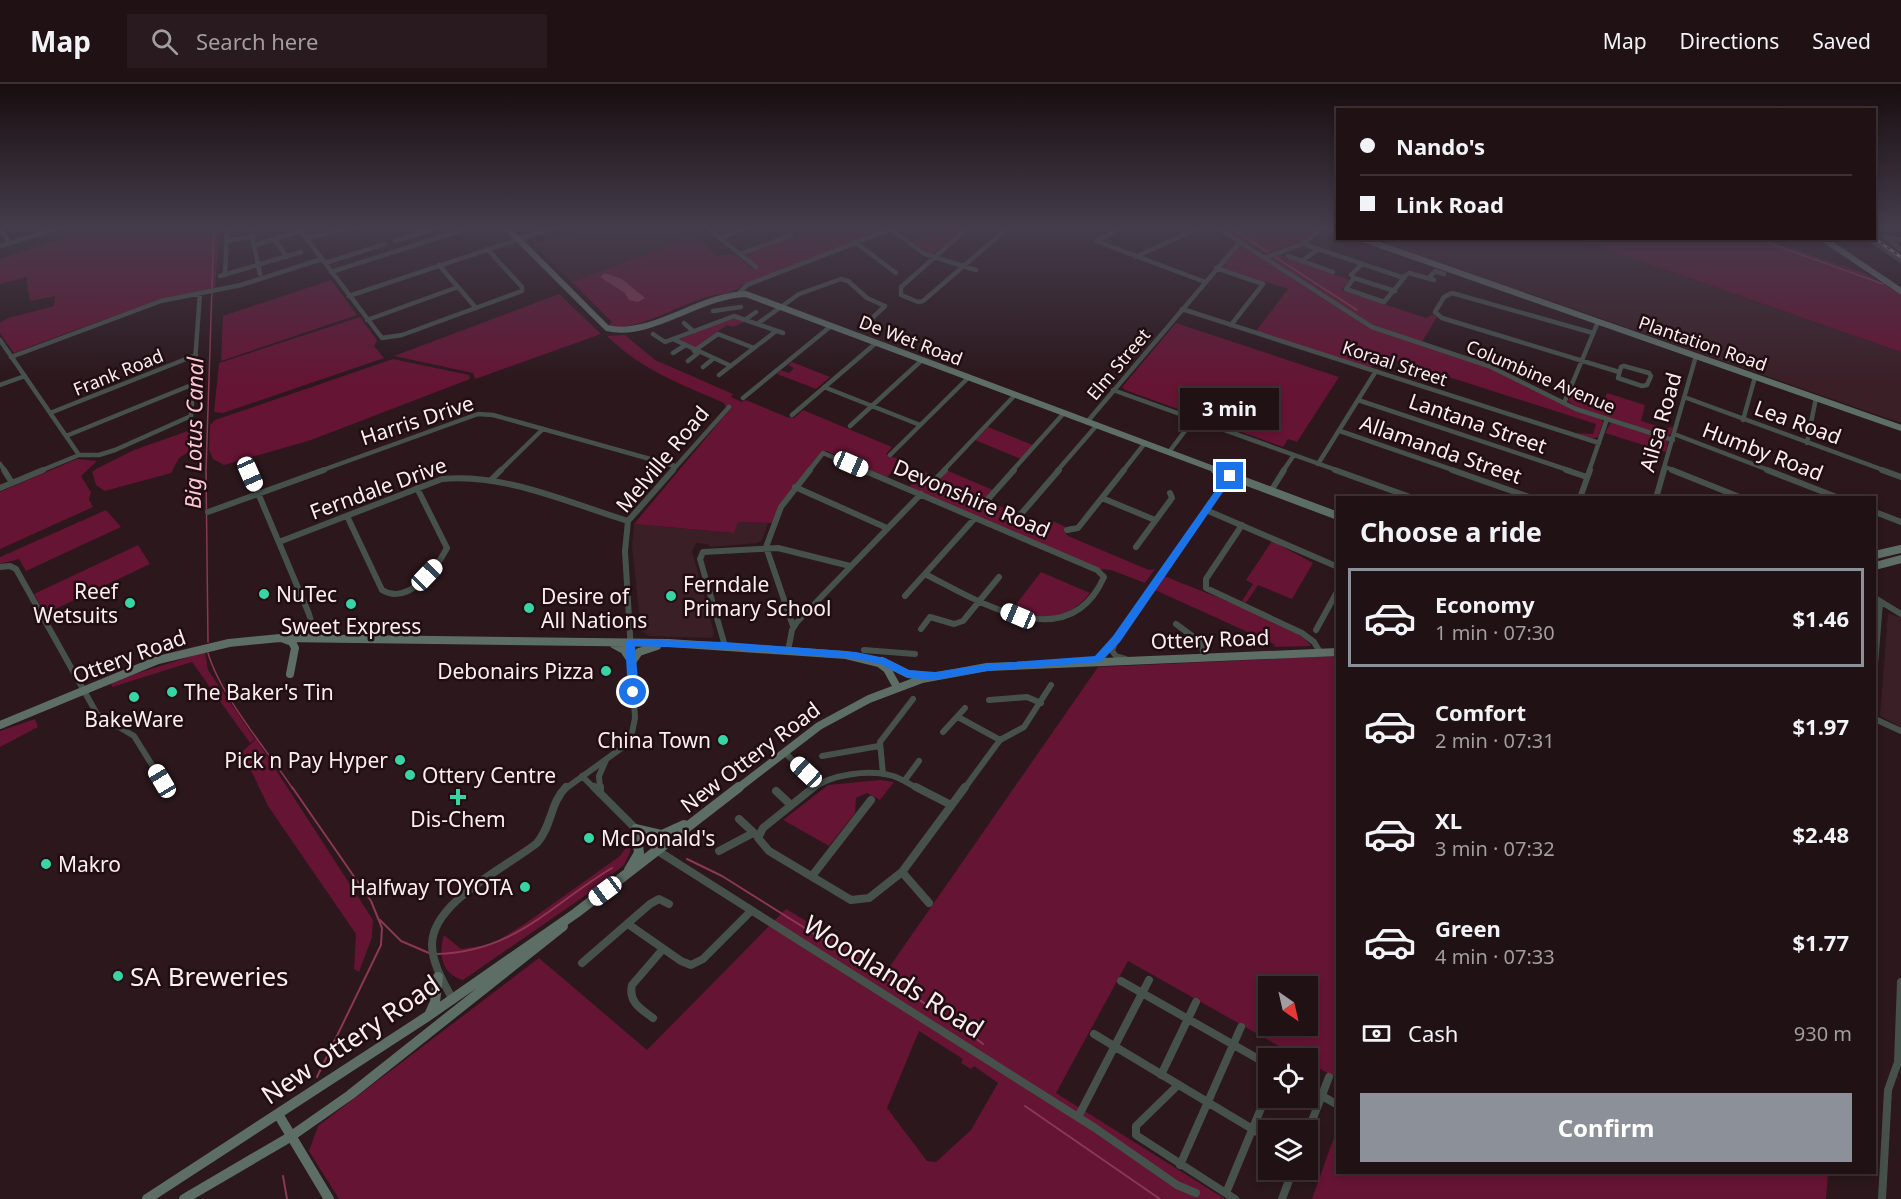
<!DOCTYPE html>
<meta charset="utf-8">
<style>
:root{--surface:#201115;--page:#281a1e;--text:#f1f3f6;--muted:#a29da0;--line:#3d3134;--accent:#8c9099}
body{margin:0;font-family:"Noto Sans",sans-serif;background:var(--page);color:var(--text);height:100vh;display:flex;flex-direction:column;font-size:22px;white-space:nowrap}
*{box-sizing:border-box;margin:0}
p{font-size:20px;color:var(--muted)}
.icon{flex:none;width:33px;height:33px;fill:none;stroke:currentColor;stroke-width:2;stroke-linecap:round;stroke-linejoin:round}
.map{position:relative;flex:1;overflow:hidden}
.panel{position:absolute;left:1336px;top:412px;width:540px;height:678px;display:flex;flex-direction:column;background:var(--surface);border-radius:0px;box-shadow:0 3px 9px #0003,0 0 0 2px var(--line)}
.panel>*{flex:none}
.top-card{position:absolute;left:1336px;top:24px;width:540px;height:132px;border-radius:0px;box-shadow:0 3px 9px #0003,0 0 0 2px var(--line);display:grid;align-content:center;height:132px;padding:0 24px;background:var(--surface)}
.needle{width:39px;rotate:146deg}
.tools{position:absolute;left:1258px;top:892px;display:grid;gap:12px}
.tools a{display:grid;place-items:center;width:60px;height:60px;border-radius:0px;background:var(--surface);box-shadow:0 3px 9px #0003,0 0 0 2px var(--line);font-size:30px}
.end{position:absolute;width:27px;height:27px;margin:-14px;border:8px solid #1a73e8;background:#fff;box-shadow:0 0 0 3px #fff}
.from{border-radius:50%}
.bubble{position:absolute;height:42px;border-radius:0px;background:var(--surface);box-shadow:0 3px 9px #0003,0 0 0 2px var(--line);font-size:20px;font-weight:700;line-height:42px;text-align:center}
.car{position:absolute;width:18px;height:36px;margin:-18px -9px;border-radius:8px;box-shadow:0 0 4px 2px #0007;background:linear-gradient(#fff 24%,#345 0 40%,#fff 0 76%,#345 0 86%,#fff 0)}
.top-card b{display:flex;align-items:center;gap:21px;height:57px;font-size:22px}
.top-card b+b{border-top:2px solid var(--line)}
.top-card i{width:15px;height:15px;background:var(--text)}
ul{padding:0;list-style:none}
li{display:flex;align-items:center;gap:18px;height:99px;margin:0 12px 9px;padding:0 12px;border:3px solid transparent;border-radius:0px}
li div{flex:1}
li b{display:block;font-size:22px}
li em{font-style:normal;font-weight:700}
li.active{border-color:var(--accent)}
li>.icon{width:54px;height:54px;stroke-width:1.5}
h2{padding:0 24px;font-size:27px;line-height:72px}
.pay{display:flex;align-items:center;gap:15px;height:66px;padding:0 24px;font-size:22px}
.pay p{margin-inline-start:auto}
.primary-button{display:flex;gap:12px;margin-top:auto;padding:12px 24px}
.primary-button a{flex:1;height:69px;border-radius:0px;background:var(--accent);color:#fff;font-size:24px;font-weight:700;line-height:69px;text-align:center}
header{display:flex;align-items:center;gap:36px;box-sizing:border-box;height:84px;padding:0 30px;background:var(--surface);border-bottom:2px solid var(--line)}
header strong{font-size:28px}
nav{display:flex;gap:33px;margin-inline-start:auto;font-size:21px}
.search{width:420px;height:54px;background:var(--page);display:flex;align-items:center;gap:15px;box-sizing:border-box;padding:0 21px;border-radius:0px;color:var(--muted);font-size:22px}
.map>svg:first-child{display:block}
.built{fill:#3a1f27}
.green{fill:#651434;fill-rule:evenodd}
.water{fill:#8c3753}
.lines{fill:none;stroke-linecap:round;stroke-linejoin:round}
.stream-far1{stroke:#8c3753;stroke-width:1.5}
.stream{stroke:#8c3753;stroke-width:2}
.street-far2{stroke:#46514c;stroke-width:4.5}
.street-far1{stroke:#46514c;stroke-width:6}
.street{stroke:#46514c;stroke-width:8}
.secondary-far2{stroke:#5d6e67;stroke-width:6}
.secondary-far1{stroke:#5d6e67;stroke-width:8}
.secondary{stroke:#5d6e67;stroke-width:10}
.rail-casing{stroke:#d0c0c3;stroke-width:3}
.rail{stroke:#210e13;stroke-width:1.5;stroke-dasharray:4;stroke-linecap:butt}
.route{fill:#1a73e8}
.poi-dot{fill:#37d4a6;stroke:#210e13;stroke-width:2}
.labels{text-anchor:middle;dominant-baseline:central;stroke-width:5;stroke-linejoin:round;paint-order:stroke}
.far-street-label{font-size:18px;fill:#fcedf0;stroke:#210e13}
.street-label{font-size:21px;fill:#fcedf0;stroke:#210e13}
.poi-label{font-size:21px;fill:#fcedf0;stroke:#210e13;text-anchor:start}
.water-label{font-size:22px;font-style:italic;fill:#fcc9d5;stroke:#210e13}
.near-poi-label{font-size:26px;fill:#fcedf0;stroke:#210e13;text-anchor:start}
.near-street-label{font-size:26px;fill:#fcedf0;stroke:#210e13}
</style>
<header>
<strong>Map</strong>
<div class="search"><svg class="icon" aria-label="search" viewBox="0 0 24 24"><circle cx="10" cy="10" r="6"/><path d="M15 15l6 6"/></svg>Search here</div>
<nav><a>Map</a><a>Directions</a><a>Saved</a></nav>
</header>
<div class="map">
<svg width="1901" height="1115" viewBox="0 0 1901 1115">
<rect width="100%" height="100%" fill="#2b171c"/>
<path class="built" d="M588,142H682L695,152L572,198L533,160Z
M1373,155H1577L1901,268V339Z
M738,438L768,439L762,456L757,459L711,463L707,460L696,459L692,467L714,549L712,554L649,552L641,547L632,463L634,440L733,449Z
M1888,529L1901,534V643L1880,632Z"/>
<path class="green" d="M101,142H220L215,204C146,217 81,244 14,269L0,249V239L8,234L54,222L55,212L30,217L26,193L0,200V175Z
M812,142H898L743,201C732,211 717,209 704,214C675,224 646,241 616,244L609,240L612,238L572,198L695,152L718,172L734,170L753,185L757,183L745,170L814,144Z
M931,142H968L931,170L912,158L932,150L924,144Z
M1218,142C1235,142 1250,143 1266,144C1283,146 1303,137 1318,143L1300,158L1265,170Z
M1577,155H1763L1864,189L1901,210V268Z
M1238,163H1244L1368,242L1488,283L1601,335L1603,338L1598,353L1591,355L1573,349L1593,350L1596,340L1380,271L1371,284L1256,247L1288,205L1222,184Z
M1278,170L1350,196L1341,206L1426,234L1433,230L1437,233L1422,258L1371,240L1270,175Z
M331,196L357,231L221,277L223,232Z
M559,210L601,250L475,295L473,289L394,272Z
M360,233L377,256L374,262L384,274L223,329L214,328L219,279Z
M732,233L747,237L733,243L727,241L695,264L678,256Z
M1176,239L1339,293L1297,358L1288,355L1283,363L1125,306L1122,303Z
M625,251L655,276L733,310L731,313L742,318L746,316L787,333L794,334L803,326L892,363L886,370L903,377L887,393L827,367L821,368L787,415L774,439L738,438L734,449L634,440L731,324L725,322L724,319C679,299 643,287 607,252Z
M393,275L469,291L470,295L311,356L224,381L213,375L209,366L210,341L215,336Z
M792,278L830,293L816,305L777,290L781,286L789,289L794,284L788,281Z
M1571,309L1603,319L1607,309L1645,321L1641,337L1664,344L1673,343L1671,350L1667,352L1576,323L1568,317Z
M1611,338L1668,356L1666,368L1605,349Z
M988,343L1033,361L1021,375L975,356Z
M188,347L197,349L196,363L179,374L171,389L105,407L96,401L92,388L96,385L134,366Z
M77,375L97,377L81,392L91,408L89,416L93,423L0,465V408Z
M946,386L993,406L986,414L993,419L1043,441L1048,435L1066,443L1064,447L1068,452L1149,486L1155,485L1145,499L1111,486L1098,485L909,403L924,387L940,396Z
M106,426L121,443L26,487L19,475L0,480V473Z
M1272,457L1313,479L1292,515L1258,501L1246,519L1242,517L1253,500L1246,496Z
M138,461L150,480L45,530L34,510Z
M1041,488L1090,509C1068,537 1042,536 1011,527Z
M1164,492C1188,502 1304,544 1311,562L1275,563L1274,560L1155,506Z
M205,568L208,586L255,655L250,659L192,578L112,603L111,599L122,594Z
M1338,572V995L1308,978V975H1302L1128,877L1056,1009L1225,1115H339L309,1067L318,1042L539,874L647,966L786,825L888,885L1098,583ZM1269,903H1308V942H1269ZM919,947L963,975L961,979L971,985L974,982L998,999L971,1046L936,1078L927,1077L887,1024Z
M35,635L38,643L0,663V647Z
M256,655L373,836L372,853L359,888L354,885L356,850L268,722L242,668Z
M880,696L894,698L880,716L867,709L856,714L855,729L829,762L783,736L828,701Z
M631,756L630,768L624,781L589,809L463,896C442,890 438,871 444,851L461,865L492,860L523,841L620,772Z
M1338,1042V1089H1828L1826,1115H1312Z"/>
<path class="water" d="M605,189L622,195L645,214L638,218L629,216L625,209L600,193Z"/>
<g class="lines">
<path class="stream-far1" d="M1227,142L1268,168
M1755,154L1883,200
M1275,173L1357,226
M208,558L206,387L214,142
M208,569C221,613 267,666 293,705"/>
<path class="stream" d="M292,703L371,817L382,844L381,861L317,993
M687,775L722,792L956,939L983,960
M380,836L401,857L429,869
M437,870C515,868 550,821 612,784
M1025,1022L1160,1115
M283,1092L287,1115"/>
<path class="street-far2" d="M250,142L260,190
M297,142L382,254L402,251L522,207V203L487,165
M414,142L428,146
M705,142L756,183
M970,142L901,203V211L918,218L923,217L1010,142
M1127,142L1096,157L1205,198
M1215,142L1372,243L1489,282L1576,325L1673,356
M0,144L10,159
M890,145L925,170L976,186
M1885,153L1901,166
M1885,153L1901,156
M307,154L361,142
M720,154L753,142
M1868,154L1901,177
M274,155L287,173
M226,157L255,152
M395,157L442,142
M855,158L896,189
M1303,160L1404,194L1384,218L1346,205L1354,194
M255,161L301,147
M0,162L66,142
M740,170L791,151L792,146L786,142
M1288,172L1333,188
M1135,173L1203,142
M1264,174L1303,160L1324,142
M1302,177L1317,166
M325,179L385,160
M439,181L476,224
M1216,184L1263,200L1231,241
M331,188L459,147L465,142
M225,191L227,146L238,142
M220,192L301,168
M1403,193L1409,189L1434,196
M1354,194L1395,207
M1354,194L1351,191L1362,180
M1429,194L1435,187L1444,190
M739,209L747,201L899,142
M349,212L558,142
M1182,225L1599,359
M713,227L741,223
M746,235L756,228
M367,236L458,203
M684,239L693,247
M757,240L799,210L841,195L848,197L867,214L885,222L867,239
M1593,249L1452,209L1444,213L1435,228L1442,234L1619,288
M653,250L665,258L734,232L783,249
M673,255L731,282
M0,256L79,371
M694,267L718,250L754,264
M673,269L684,262
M11,273L161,217L241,201L322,175
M688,277L698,269
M1624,282L1649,289L1651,292L1647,301L1642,302L1618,294L1621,283Z
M703,283L713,275
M719,291L776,247
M0,301L25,292
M824,303L920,341
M1113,306L1339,387
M1684,313L1886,387
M743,314L831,242
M1358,316L1571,387
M1564,319L1598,238
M50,329L196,271
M792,331L876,259
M1743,336L1755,293
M1087,338L1240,158
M850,342L922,276
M1340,347L1456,387
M1674,350L1771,387
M66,352L194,300
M1807,359L1816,314
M1169,368L1194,335
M890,371L969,293
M0,380L5,387
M1318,380L1376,287
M1665,383L1676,387
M40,387L79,371H99L115,366L191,332L200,209
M320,387L478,330L493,331L675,382
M500,387L543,345
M672,387L729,323
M809,387L823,369L866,387
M943,387L1015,311
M1012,387L1064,329
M1057,387L1097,341
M1123,387L1145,359
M1283,387L1294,371
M1589,387L1607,335
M1663,387L1696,272"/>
<path class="street-far1" d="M4,386L12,399
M863,386L1097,486L1104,493C1068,575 978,517 925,490
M1335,386L1413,414
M1452,386L1532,414
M1566,386L1587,393
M1672,386L1742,414
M1767,386L1839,414
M1882,386L1901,393
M250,390L309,530L312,540L310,553
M938,393L945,386
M491,396L501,386
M795,403L887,444
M0,404L43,386
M1271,407L1284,386
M989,414L1014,386
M1102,414L1155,436
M1580,414L1590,386
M1656,414L1664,386
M1206,426L1338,483
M208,428L324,386
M1875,428L1901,438
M1021,430L1059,386
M347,432L382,506C408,522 436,485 447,464L417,404
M1242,441L1206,495V504L1302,549L1314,558L1320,568
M1067,446L1078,444L1124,386
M279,458L442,395C505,389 569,419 628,437
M1136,463L1172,414L1170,409
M0,483L10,482L16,485L97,630L134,652L162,697
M905,512L975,434
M1875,514L1901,530
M1176,540L1199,557L1206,574
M793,542L766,463L781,423L810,386
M921,545L930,533L954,540L963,537L999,493
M1316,546L1338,506
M1115,558L1112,567L1116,572L1126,575
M725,562L700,475L703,468L778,464L850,482
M864,566L915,570
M788,567L792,546L797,538L921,410
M1094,576L1101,574L1117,555L1230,391
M1875,580L1880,519
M989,616L1027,613L1041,619
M958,633L1000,656L964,705
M1875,635L1901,647
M943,648L965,624
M1000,656L1024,643L1051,601
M784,668L818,700
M822,672L879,662
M883,690L880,658L913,615
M582,692L595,705
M905,696L919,677
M565,705L623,663L631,654L635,634L625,467L628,437L673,386
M600,705L599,692L606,676
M812,705C831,690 870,685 893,692C902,695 911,701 919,705"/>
<path class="street" d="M594,703L658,767L1095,1044L1177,1101L1196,1109
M600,703V709
M814,703L763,744L758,754L769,767L851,816L869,814L902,788L965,703
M916,703L951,721
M776,707L791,721
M739,735L755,750
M719,767L753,749
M902,788L929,819
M812,792L871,716
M628,840L681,877L691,881L703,875L751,827
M582,879L650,820L659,815L669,820
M1121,897L1269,981
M453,916C444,899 432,880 432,860C433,817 507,783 537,759C552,742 550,719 566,703
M653,934C641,925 628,918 632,901L663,865
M1094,950L1269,1055
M1281,975L1284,968
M1161,991L1196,918
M1178,1001L1136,1042V1051L1235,1115
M1308,1004L1338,1021
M1078,1033L1149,896
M1308,1047L1329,993
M1308,1079L1316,1083
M1180,1081L1241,943
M1226,1109L1269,1005
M1282,1115L1293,1086
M1882,1115L1888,1006L1898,978L1901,898"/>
<path class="secondary-far2" d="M505,142L607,244C649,255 700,211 746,210L1219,387
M1323,142L1338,147
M1360,154L1901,344
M1822,154L1901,207"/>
<path class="secondary-far1" d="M1215,386L1338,432
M1875,471L1901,465
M1875,482L1901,475
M284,555L292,558L295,564L290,590
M613,560L624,566L632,578L639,568L657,562
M882,577L908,590L926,592
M0,641L158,576L229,559L280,554L669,559L846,571L879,579L887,585L897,603
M737,705L819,642L869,615L922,595L987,583L1338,568"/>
<path class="secondary" d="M629,786L639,769L636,745L662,751L684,741
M430,929L435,918L438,893
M278,1030L329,1115
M147,1115L428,932L576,829L739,703
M184,1115L290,1053L350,1011L563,842"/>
<g class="rail-casing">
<path id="rail" d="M1874,154L1901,173"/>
</g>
<use href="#rail" class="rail"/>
</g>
<linearGradient id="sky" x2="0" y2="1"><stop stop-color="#180d0f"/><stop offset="0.48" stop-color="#443c4b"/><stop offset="1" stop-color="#443c4b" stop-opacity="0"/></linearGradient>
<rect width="1901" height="298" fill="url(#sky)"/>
<path class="route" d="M1227,390L1234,392L1120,558L1101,578L987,587L935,596L908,594L880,580L856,575L725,565L635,562L639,608L633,612L628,608L625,558L629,555L725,558L856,568L885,574L909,586L935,588L987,580L1095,572L1113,552Z"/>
<g class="poi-dot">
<circle cx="264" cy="510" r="6"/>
<circle cx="671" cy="512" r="6"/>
<circle cx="130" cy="519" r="6"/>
<circle cx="351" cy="520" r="6"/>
<circle cx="529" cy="524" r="6"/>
<circle cx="606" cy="587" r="6"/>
<circle cx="172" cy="608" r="6"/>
<circle cx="134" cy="613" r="6"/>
<circle cx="723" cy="656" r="6"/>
<circle cx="400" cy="676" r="6"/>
<circle cx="410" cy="691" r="6"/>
<path d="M455 704h6v6h6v6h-6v6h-6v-6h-6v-6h6z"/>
<circle cx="589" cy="754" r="6"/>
<circle cx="46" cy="780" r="6"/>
<circle cx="525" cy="803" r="6"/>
<circle cx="118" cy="892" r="6"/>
</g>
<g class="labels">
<g class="far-street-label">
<text transform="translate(911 256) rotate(21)">De Wet Road</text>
<text transform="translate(1703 259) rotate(19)">Plantation Road</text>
<text transform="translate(1395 279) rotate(18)">Koraal Street</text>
<text transform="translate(1118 280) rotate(-50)">Elm Street</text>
<text transform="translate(118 288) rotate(-22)">Frank Road</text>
<text transform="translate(1541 292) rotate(23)">Columbine Avenue</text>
</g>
<g class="street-label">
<text transform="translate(417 336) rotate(-18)">Harris Drive</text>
<text transform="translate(1660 338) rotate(-74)">Ailsa Road</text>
<text transform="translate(1798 338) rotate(20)">Lea Road</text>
<text transform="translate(1478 339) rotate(19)">Lantana Street</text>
<text transform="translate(1441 365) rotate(19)">Allamanda Street</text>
<text transform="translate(1763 367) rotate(21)">Humby Road</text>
<text transform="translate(662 375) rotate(-50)">Melville Road</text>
<text transform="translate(378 404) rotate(-20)">Ferndale Drive</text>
<text transform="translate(972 414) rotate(23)">Devonshire Road</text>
<text transform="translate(1210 555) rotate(-2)">Ottery Road</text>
<text transform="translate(129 572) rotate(-20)">Ottery Road</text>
<text transform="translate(750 673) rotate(-37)">New Ottery Road</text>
</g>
<g class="poi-label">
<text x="683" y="500">Ferndale<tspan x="683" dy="24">Primary School</tspan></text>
<text x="118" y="507" text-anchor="end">Reef<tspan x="118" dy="24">Wetsuits</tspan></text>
<text x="276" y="510">NuTec</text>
<text x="541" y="512">Desire of<tspan x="541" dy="24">All Nations</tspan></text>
<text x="351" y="542" text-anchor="middle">Sweet Express</text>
<text x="594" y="587" text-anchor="end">Debonairs Pizza</text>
<text x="184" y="608">The Baker's Tin</text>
<text x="134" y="635" text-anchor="middle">BakeWare</text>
<text x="711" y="656" text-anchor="end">China Town</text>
<text x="388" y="676" text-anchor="end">Pick n Pay Hyper</text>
<text x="422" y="691">Ottery Centre</text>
<text x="458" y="735" text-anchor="middle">Dis-Chem</text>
<text x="601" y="754">McDonald's</text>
<text x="58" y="780">Makro</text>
<text x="513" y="803" text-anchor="end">Halfway TOYOTA</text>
</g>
<g class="water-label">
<text transform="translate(193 349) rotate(-89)">Big Lotus Canal</text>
</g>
<g class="near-poi-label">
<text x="130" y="892">SA Breweries</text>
</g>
<g class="near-street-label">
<text transform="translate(894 892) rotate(32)">Woodlands Road</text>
<text transform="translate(350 955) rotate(-34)">New Ottery Road</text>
</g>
</g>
</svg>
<div class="tools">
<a><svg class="needle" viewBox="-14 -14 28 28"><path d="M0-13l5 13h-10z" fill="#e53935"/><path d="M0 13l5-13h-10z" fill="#a29da0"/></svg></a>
<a><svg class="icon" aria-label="locate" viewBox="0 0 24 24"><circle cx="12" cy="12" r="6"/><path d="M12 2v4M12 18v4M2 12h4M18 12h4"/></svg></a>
<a><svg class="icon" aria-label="layers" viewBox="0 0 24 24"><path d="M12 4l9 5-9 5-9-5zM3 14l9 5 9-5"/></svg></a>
</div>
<i class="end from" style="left:633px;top:608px"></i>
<i class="end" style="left:1230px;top:392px"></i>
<div class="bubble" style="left:1180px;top:304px;width:99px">3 min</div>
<i class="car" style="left:851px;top:380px;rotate:114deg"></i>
<i class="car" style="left:250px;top:390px;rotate:156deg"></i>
<i class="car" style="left:427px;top:491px;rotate:44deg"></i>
<i class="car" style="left:1018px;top:532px;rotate:293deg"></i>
<i class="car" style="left:806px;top:688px;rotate:313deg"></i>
<i class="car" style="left:162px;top:697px;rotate:329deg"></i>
<i class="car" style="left:605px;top:807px;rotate:233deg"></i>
<div class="top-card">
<b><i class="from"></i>Nando's</b>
<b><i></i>Link Road</b>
</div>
<section class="panel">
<h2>Choose a ride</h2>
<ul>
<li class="active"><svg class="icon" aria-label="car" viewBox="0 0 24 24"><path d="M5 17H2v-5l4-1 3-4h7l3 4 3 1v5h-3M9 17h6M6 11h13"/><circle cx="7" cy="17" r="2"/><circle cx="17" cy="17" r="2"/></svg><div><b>Economy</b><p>1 min · 07:30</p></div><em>$1.46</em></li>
<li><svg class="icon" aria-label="car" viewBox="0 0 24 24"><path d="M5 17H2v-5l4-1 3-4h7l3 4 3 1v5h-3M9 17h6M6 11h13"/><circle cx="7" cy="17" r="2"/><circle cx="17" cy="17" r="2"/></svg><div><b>Comfort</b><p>2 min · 07:31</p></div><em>$1.97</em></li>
<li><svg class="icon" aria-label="car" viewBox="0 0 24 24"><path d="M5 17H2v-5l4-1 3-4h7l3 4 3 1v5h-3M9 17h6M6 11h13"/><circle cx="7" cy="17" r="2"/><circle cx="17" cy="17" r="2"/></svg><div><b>XL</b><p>3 min · 07:32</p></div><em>$2.48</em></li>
<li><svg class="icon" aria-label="car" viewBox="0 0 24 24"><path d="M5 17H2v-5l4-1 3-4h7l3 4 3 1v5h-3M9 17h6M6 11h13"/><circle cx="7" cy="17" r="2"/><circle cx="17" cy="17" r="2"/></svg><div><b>Green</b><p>4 min · 07:33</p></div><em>$1.77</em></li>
</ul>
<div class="pay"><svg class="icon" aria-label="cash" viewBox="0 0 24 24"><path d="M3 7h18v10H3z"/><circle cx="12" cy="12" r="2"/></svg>Cash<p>930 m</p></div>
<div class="primary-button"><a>Confirm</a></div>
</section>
</div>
